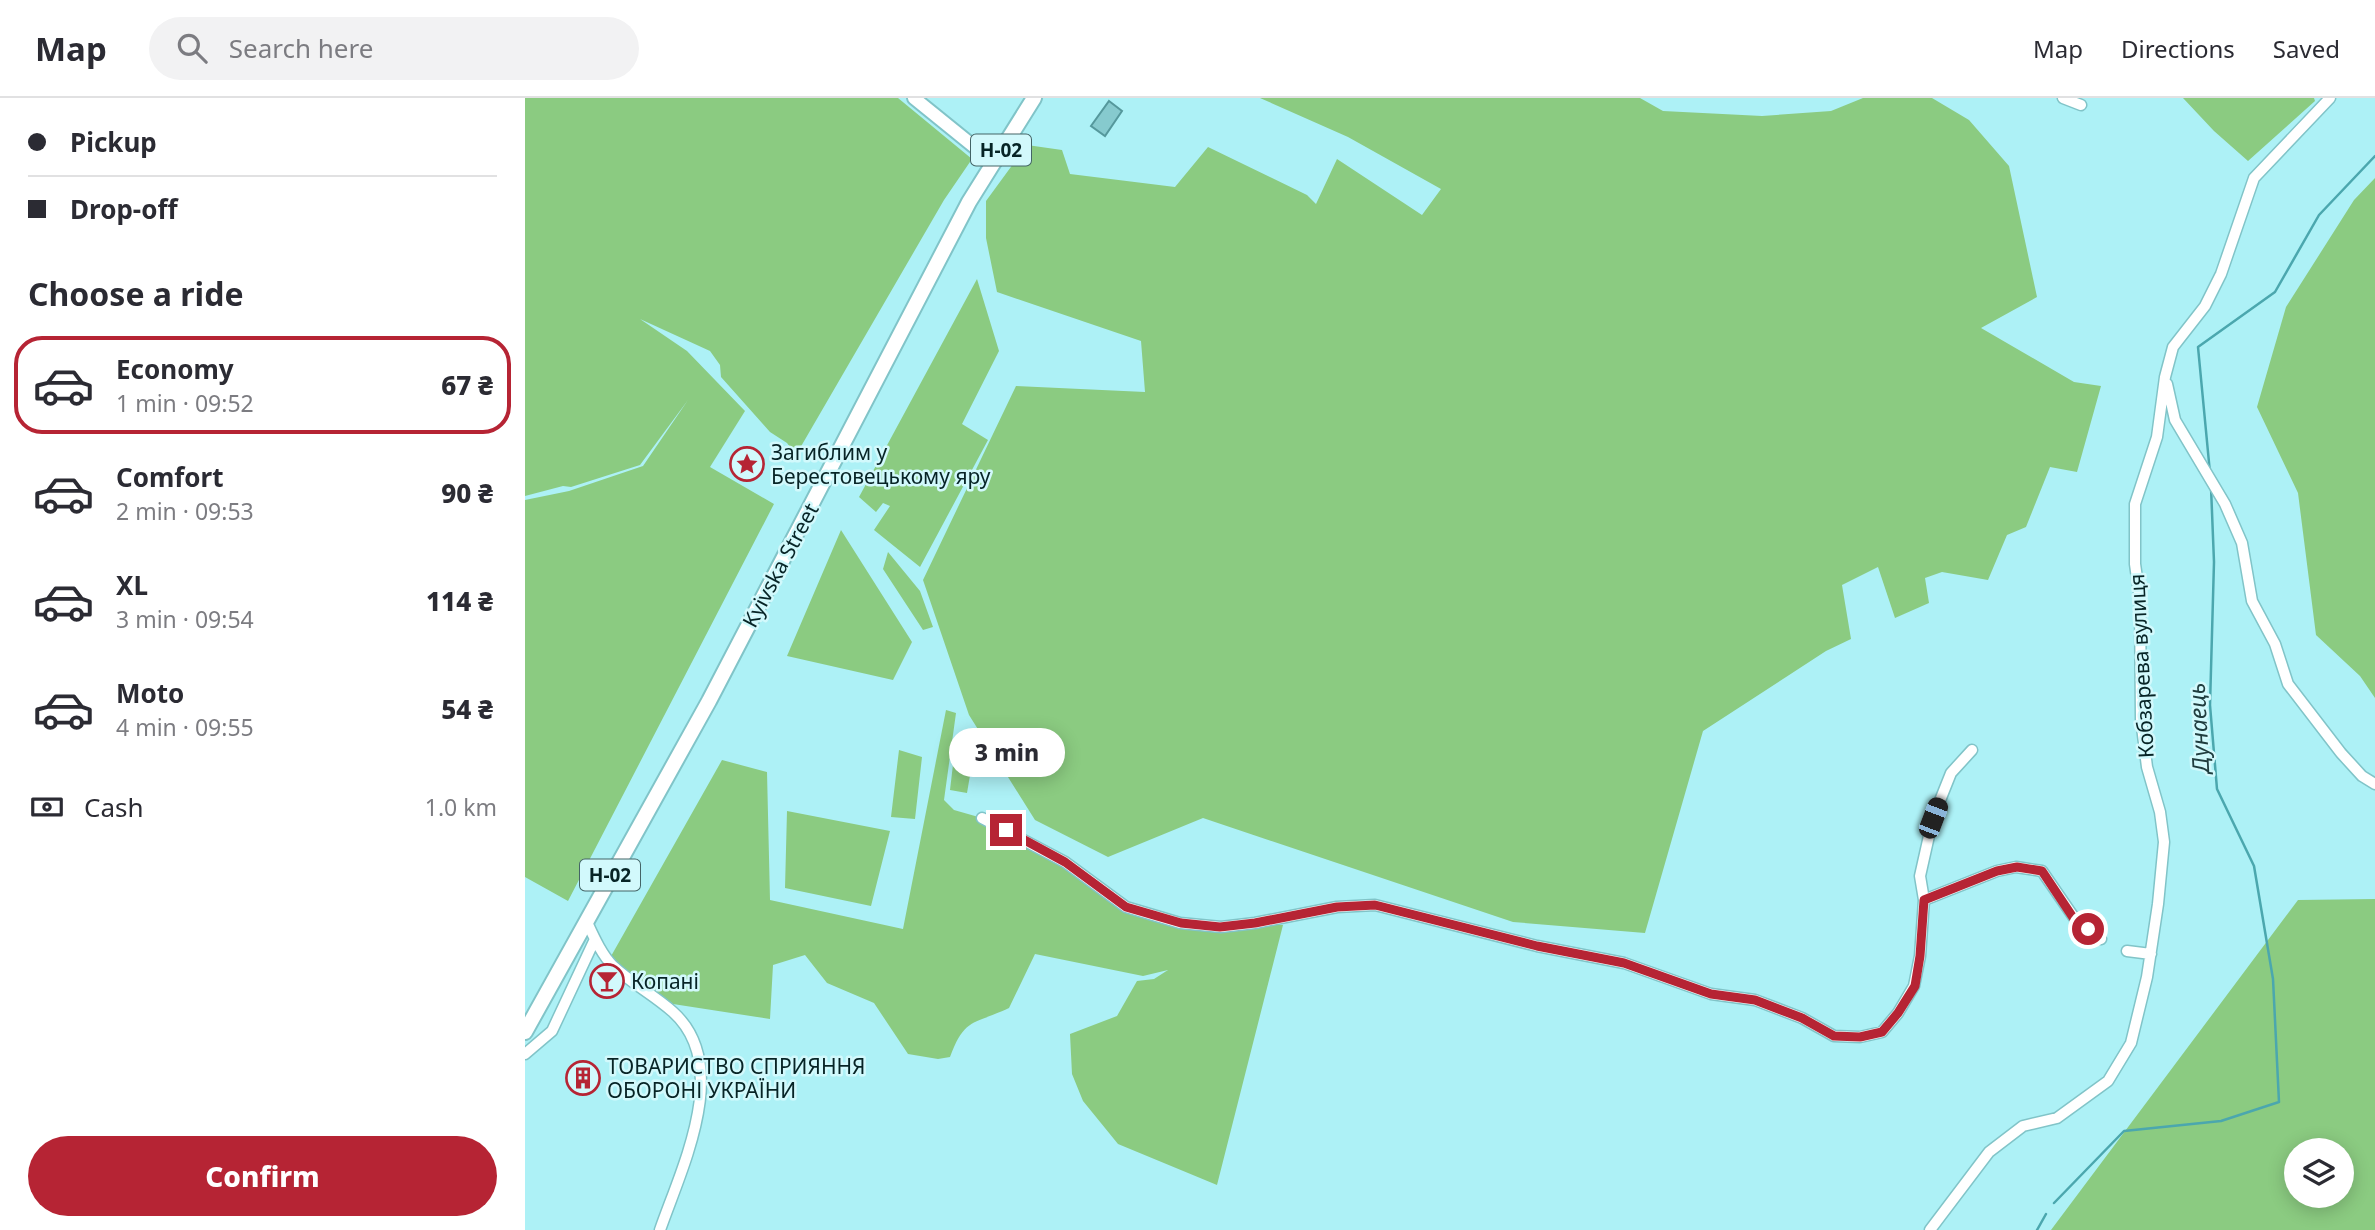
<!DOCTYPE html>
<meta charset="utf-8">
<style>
:root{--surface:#fff;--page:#f2f2f3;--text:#2b2b33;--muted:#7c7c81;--line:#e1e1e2;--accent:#b62434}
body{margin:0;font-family:"Noto Sans",sans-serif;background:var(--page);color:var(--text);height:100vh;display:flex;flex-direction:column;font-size:26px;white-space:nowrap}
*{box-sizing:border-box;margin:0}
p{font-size:23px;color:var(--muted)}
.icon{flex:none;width:38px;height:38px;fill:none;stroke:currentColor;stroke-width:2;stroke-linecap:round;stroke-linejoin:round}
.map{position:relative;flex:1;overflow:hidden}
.sheet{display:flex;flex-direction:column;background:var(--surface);width:525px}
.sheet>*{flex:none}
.banner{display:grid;align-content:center;height:154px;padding:0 28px;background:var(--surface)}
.tools{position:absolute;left:1759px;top:1040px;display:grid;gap:14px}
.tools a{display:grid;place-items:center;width:70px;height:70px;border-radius:50%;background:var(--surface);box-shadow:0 4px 18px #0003;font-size:35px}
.end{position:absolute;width:32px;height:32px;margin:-16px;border:9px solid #b62434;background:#fff;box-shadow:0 0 0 4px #fff}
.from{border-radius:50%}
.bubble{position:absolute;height:49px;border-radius:24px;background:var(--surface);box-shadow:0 4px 18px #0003;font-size:23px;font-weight:800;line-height:49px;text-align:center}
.car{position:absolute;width:21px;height:42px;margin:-21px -10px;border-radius:9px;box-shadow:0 0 5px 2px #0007;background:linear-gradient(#222 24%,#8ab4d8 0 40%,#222 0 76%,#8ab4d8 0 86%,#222 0)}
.banner b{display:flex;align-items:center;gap:24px;height:66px;font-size:26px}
.banner b+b{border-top:2px solid var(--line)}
.banner i{width:18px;height:18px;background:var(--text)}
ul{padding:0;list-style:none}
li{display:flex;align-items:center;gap:21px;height:98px;margin:0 14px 10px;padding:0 14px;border:4px solid transparent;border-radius:28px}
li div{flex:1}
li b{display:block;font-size:26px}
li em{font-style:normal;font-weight:800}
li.active{border-color:var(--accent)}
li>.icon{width:63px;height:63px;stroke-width:1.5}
h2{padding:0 28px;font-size:32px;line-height:84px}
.pay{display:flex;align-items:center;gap:18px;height:77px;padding:0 28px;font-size:26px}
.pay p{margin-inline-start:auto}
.button{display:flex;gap:14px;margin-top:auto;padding:14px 28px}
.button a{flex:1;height:80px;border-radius:42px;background:var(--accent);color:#fff;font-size:28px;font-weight:800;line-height:80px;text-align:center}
header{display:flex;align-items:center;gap:42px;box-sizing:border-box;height:98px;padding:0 35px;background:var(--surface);border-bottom:2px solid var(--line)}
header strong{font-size:33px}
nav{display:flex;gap:38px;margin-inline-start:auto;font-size:24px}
.search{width:490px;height:63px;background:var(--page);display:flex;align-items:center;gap:18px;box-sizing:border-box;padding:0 24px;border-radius:38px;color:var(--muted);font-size:26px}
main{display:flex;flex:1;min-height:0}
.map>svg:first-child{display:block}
.green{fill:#8bcb81;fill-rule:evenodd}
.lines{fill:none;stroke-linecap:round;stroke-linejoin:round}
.stream{stroke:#4ba7ae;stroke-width:2.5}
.building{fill:#86cace;stroke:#55989c;stroke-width:2}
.street-casing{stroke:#81c4c8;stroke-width:13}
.secondary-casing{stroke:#81c4c8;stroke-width:16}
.primary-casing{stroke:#81c4c8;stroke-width:18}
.street{stroke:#fff;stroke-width:10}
.secondary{stroke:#fff;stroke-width:12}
.primary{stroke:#fff;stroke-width:14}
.route{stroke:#b62434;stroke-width:9}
.labels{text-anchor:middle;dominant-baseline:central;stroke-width:5;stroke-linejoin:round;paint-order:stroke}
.shield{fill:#d2f9fc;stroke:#446466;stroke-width:2}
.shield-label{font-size:19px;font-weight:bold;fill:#072426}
.poi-label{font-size:21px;fill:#072426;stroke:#d2f9fc;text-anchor:start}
.street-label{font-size:21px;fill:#072426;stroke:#d2f9fc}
.water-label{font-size:23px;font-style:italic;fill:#203d3f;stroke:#d2f9fc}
</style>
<header>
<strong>Map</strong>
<div class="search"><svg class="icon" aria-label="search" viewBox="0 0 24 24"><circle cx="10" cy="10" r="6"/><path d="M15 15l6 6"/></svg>Search here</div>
<nav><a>Map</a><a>Directions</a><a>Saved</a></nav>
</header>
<main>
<section class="sheet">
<div class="banner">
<b><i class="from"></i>Pickup</b>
<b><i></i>Drop-off</b>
</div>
<h2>Choose a ride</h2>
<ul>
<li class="active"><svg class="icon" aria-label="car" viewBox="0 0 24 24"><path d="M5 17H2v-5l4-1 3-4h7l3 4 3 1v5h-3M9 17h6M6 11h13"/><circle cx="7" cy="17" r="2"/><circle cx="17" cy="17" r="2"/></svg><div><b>Economy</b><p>1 min · 09:52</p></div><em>67 ₴</em></li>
<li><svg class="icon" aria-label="car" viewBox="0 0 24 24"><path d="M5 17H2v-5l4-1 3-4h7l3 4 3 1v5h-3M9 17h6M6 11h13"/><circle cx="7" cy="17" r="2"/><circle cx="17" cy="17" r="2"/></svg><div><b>Comfort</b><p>2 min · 09:53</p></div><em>90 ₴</em></li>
<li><svg class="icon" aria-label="car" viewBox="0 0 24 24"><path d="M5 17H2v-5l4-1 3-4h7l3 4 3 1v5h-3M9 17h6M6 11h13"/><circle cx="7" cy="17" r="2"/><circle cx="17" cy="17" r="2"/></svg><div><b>XL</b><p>3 min · 09:54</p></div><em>114 ₴</em></li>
<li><svg class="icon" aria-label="car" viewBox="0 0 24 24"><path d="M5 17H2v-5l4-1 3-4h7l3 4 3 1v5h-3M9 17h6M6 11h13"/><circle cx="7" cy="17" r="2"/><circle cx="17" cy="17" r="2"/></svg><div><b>Moto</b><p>4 min · 09:55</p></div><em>54 ₴</em></li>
</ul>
<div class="pay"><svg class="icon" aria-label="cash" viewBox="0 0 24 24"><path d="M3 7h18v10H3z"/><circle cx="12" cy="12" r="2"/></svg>Cash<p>1.0 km</p></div>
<div class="button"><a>Confirm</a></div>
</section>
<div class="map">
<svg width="1850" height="1132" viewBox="0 0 1850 1132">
<rect width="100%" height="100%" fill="#adf1f6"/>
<path class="green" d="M0,0H373L447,61L419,102L271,357L262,345L245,334L196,279L195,267L185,253L115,221L162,253L220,313L185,369L249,406L43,803L0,779V402L44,393L118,368L163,302L115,367L46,389L38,388L0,398Z
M735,0H1115L1138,13L1237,18L1306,13L1338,0H1407L1444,22L1484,68L1512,199L1456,230L1549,284L1576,288L1552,374L1525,369L1501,429L1482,437L1463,482L1417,474L1400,480L1404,505L1370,520L1353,469L1317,487L1326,541L1301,553L1178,633L1120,835L988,824L678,720L583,759L510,722L444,617L398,482L491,288L620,294L616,243L472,194L461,140V103L502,47L537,52L545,76L650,89L683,49L782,97L791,106L812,61L897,117L916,91L823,39Z
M1658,0H1789L1790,3L1723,63L1689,33Z
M1850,80V600L1835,578L1791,537L1773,395L1732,309L1761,209L1829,102Z
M452,181L474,253L437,326L463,342L395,469L349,432L365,408L358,405L351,414L334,399Z
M316,432L387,544L368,582L262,558Z
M363,454L395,493L408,529L398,532L358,471Z
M421,612L431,615L419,702L429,712L457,720L506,744L601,809L656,825L758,827L692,1087L593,1046L558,1003L547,976L545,936L592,918L612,883L629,881L643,872L618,878L510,856L484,910C448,927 440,919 425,959L413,961L383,956L349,905L302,885L280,857L248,867L245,921L148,906L85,860L197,662L242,674L245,802L378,831Z
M431,641L442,642L449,654L442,695L425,692Z
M374,652L397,659L390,721L366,719Z
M262,713L365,733L346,808L260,790Z
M1850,801V1132H1526L1773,802ZM1771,1052H1816V1097H1771Z"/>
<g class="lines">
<path class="stream" d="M1685,375L1673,249L1750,194L1794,117L1850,58
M1529,1105L1599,1033L1696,1023L1754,1004L1748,881L1729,768L1692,691L1685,607L1689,464L1686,389
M1512,1132L1521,1116"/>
</g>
<path class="building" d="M584,3L597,13L580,38L566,28Z
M50,970L71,977L66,990L45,982Z"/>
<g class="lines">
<g class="street-casing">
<path id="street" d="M1538,0L1556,7
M1642,286L1650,322L1700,406L1717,445L1727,503L1750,546L1763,586L1816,655L1837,678L1850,686
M457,720L540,764L601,809L655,825L696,829L730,825L812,809L850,807L1012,848L1099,865L1186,896L1230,902L1277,920L1309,938L1335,939L1357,934L1373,915L1389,888L1395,858L1399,802L1395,778L1408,720L1426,675L1447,652
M1399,802L1472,773L1491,769L1517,773L1550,821L1576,841
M61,822C68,837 76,856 88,868C106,885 129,897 148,914C208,968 156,1071 135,1132
M1602,853L1626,856
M0,956L27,933L70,841
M1405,1132L1464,1054L1498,1028L1532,1020L1583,983L1606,945L1622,879L1633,806L1639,744L1635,714L1622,669L1616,621L1615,501L1610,466V406L1632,339L1640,279L1648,249L1680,208L1696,176L1729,80L1805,0"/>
</g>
<g class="secondary-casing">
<path id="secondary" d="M389,0L468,64"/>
</g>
<g class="primary-casing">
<path id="primary" d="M0,934L184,603L444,104L509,0"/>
</g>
<use href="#street" class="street"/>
<use href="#secondary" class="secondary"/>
<use href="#primary" class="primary"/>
</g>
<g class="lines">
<path class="route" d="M481,732L540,764L601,809L656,825L695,829L730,825L812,809L850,807L1012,848L1099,865L1186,896L1230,902L1277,920L1309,938L1335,939L1357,934L1373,915L1390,888L1395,858L1399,802L1472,773L1492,769L1517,773L1549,821L1563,831"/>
</g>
<defs>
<g id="sight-ring" transform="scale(1.75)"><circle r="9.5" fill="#d2f9fc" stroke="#b62434" stroke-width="1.5"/><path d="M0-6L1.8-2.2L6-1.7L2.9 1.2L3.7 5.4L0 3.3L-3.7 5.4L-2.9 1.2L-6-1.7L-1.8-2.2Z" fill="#b62434"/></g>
<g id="bar-ring" transform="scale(1.75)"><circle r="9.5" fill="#d2f9fc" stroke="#b62434" stroke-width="1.5"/><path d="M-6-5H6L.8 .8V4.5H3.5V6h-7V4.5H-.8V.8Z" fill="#b62434"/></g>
<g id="building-ring" transform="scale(1.75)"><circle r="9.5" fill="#d2f9fc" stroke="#b62434" stroke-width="1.5"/><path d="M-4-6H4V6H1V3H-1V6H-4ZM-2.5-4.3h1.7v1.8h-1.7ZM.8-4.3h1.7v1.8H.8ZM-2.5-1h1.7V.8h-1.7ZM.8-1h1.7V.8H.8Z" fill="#b62434"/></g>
</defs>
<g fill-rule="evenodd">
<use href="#sight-ring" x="222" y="366"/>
<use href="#bar-ring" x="82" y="883"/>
<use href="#building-ring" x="58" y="980"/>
</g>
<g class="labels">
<g class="shield">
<rect x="446" y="36.5" width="60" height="31" rx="5"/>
<rect x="55" y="761.5" width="60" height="31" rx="5"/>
</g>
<g class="shield-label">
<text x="476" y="52">Н-02</text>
<text x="85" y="777">Н-02</text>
</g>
<g class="poi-label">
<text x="246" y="354">Загиблим у<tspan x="246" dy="24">Берестовецькому яру</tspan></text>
<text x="106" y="883">Копані</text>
<text x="82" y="968">ТОВАРИСТВО СПРИЯННЯ<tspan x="82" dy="24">ОБОРОНІ УКРАЇНИ</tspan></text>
</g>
<g class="street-label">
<text transform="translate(255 467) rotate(-62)">Kyivska Street</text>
<text transform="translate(1616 568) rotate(-93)">Кобзарева вулиця</text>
</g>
<g class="water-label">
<text transform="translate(1673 630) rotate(-93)">Дунаець</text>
</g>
</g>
</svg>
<div class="tools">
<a><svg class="icon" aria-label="layers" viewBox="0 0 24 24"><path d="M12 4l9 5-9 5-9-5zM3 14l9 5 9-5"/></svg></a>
</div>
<i class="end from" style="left:1563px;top:831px"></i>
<i class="end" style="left:481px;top:732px"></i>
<div class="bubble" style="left:424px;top:630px;width:116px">3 min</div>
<i class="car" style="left:1408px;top:720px;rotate:21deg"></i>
</div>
</main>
